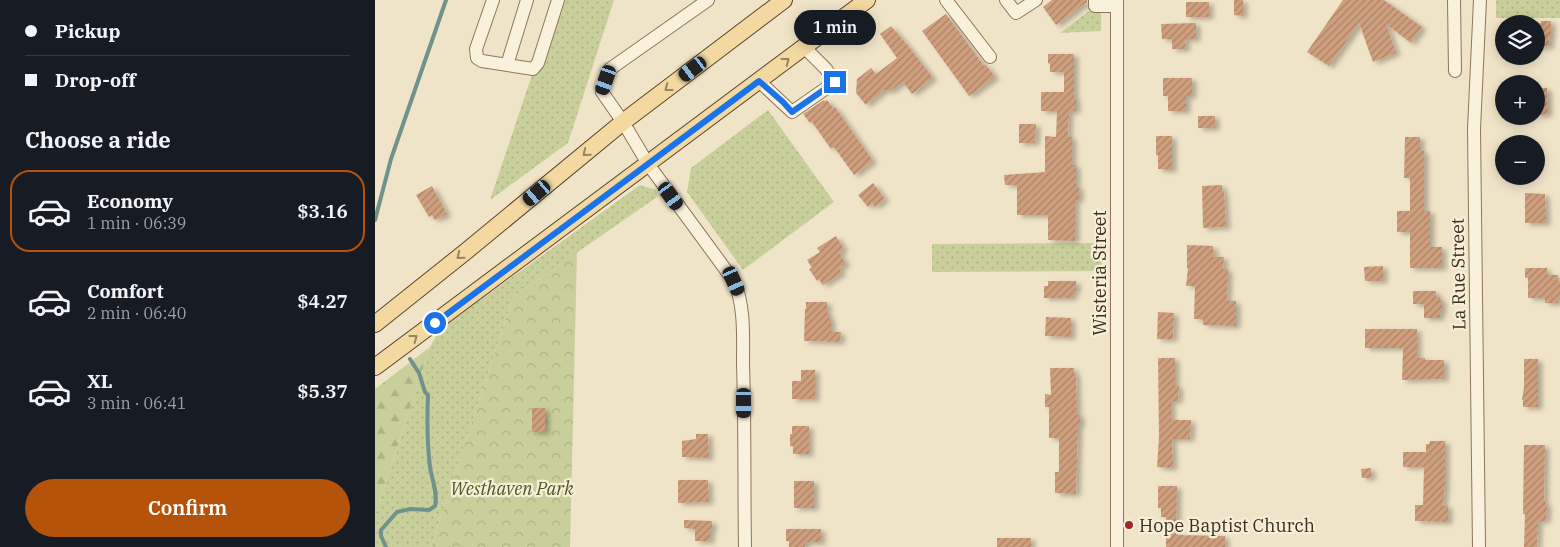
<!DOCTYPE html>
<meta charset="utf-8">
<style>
:root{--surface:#171b24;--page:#20242c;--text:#f1f3f6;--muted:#9ea1a6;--line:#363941;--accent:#b45309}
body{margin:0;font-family:"IBM Plex Serif",serif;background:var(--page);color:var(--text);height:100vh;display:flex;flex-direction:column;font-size:19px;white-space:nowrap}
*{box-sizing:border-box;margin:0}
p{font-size:16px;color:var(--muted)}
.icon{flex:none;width:28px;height:28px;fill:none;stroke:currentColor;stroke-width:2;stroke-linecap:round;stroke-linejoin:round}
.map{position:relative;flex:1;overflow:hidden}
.panel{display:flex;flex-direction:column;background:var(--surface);width:375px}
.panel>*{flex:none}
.top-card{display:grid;align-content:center;height:110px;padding:0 25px;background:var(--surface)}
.buttons{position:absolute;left:1120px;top:15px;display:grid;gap:10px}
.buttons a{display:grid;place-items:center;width:50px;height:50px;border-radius:50%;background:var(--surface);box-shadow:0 2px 12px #0003;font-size:25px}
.end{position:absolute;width:22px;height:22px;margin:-11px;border:6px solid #1a73e8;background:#fff;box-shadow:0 0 0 2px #fff}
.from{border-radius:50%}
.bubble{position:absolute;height:35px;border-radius:18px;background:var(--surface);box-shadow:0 2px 12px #0003;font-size:16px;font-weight:600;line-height:35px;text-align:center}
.car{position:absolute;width:15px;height:30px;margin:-15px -8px;border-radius:6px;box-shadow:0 0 4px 1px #0007;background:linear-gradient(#222 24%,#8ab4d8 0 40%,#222 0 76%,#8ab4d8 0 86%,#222 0)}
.top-card b{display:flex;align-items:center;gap:18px;height:48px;font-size:19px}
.top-card b+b{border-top:1px solid var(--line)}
.top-card i{width:12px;height:12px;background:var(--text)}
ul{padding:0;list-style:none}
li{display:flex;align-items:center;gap:15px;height:82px;margin:0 10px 8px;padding:0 15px;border:2px solid transparent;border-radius:20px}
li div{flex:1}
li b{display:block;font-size:19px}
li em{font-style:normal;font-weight:600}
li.current{border-color:var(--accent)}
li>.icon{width:45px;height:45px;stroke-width:1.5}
h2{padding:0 25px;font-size:22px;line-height:60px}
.action{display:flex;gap:10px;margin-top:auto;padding:10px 25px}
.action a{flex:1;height:58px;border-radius:30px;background:var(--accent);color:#fff;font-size:20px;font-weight:600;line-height:58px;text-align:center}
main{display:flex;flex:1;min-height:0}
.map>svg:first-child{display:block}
.grass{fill:url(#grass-dots)}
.forest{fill:url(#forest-firs)}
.park{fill:url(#park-crowns)}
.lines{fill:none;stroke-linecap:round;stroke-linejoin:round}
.stream{stroke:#6f938a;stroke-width:4}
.building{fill:url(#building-hatch);filter:url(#shadow)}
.minor-casing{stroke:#8d765c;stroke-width:14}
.major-casing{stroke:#5b4430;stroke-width:18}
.minor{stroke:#faf1dc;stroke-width:12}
.major{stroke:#f3d9a0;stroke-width:16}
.oneway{stroke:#988460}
.route{stroke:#1a73e8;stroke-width:6}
.poi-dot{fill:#9e2a2b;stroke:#f7eed8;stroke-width:2}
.labels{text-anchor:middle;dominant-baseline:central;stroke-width:4.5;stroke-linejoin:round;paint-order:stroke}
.street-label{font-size:18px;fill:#3d2e20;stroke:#f7eed8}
.park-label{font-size:18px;font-style:italic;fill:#4d5a26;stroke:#f7eed8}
.poi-label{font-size:18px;fill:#3d2e20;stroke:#f7eed8;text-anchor:start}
</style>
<main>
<section class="panel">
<div class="top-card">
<b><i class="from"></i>Pickup</b>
<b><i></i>Drop-off</b>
</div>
<h2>Choose a ride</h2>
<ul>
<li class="current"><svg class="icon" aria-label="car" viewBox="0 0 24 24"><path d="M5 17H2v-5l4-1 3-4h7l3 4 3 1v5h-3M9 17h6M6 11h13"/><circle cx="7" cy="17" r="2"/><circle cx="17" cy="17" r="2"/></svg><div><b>Economy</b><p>1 min · 06:39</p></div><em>$3.16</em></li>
<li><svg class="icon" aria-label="car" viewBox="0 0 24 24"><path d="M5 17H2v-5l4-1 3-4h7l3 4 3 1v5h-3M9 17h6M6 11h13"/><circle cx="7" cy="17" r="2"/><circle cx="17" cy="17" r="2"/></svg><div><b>Comfort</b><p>2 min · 06:40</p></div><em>$4.27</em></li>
<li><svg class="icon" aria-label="car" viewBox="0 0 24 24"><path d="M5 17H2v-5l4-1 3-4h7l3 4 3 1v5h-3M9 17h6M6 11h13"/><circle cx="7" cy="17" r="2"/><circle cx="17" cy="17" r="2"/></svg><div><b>XL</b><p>3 min · 06:41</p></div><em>$5.37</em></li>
</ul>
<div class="action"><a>Confirm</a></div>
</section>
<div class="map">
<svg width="1185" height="547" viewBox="0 0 1185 547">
<defs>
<pattern id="grass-dots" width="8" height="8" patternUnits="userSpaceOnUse" patternTransform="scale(1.25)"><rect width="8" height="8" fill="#c9cf9b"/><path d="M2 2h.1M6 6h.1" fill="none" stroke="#aeb285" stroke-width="1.8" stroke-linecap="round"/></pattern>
<pattern id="forest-firs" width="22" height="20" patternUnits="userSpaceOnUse" patternTransform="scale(1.25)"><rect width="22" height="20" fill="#c9cf9b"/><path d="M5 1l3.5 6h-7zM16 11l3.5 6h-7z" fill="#aeb285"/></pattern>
<pattern id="park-crowns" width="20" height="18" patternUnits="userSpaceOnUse" patternTransform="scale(1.25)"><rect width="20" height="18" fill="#c9cf9b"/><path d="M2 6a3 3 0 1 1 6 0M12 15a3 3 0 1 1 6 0" fill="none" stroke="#aeb285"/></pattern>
<pattern id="building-hatch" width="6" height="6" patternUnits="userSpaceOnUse" patternTransform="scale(1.25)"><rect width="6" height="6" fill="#cf9f7d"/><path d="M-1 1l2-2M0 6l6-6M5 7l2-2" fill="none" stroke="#a98266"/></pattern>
<filter id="shadow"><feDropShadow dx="4.5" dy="2.5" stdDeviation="2.5" flood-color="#0004"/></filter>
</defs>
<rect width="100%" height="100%" fill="#f0e4c8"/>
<path class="grass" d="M182,0H239L193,143L115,200Z
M1121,0H1185V18H1121Z
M726,2V31L685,33Z
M393,110L459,202L368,270L312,192L316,168Z
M265,185L281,190L282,197L138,297L56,547H0V515L55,347L65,329Z
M727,243V271L557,272V244Z"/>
<path class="forest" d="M55,347L0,515V389Z"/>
<path class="park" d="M202,252L195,547H56L138,297Z"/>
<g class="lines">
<path class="stream" d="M0,220L16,159L71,0
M11,547L6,536V530L22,512L35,509L54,510L60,506C63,493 57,480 55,467C52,443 52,419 53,395L50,392L44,373L35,359"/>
</g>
<path class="building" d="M677,0H712V2L681,25L668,7Z
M859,0H868V16L859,15Z
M968,0H1009L1047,27L1036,43L1011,24L1021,53L998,62L984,23L954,66L932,52Z
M811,2H834V17H811Z
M571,14L609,66L611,65L620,77L594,96L547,31Z
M1166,21H1176V37H1174L1175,46L1161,47V23H1166Z
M821,23V39H810L811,49H797V39H787L786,24Z
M516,26L534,47L558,78L537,94L528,82L515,91L509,90L491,105L481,93L482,79L496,68L501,74L522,58L505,34Z
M673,54H699V93L700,100H701V111H694L693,137H697V165H701V187H704V200H700V241L673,240V215H642V185H630L629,175L670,172V136L681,137L682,111H666V92H689V72H675V64L673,63Z
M788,78H817V96H811V111H793V96H788Z
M1161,88H1172L1173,114L1161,115Z
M449,100L450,101L452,100L458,108L460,107L498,161L479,175L459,147L456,149L437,122L435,123L428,114Z
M823,116H840V128H823Z
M644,124H661L660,143H644Z
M781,136H797V170L783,169V155H781Z
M1030,137H1045V151H1049V211H1055V247H1067V268H1035V232H1022V211H1035V178H1029Z
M498,183L510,199L500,207L497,203L493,207L483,195Z
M847,185V191H849L851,227L828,228L827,186Z
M57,186L72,214L60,220L57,215L54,217L41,195Z
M1150,193L1170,194L1171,223H1150Z
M461,236L469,249L464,253L471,264L464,268L467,273L448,285L444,279L442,281L434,269L437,268L432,260L445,252L442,248Z
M812,245L838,246V250L840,251L838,257H849L848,269H853L852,301H861V326L828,325V319H819L820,286H811L813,268H812Z
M1008,266V281H990L989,267Z
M1150,268H1172V275H1183V282H1185V297H1183V303H1170V298H1153V278H1150Z
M673,281H701V291H698V298H669V286H673Z
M1038,291H1061V297H1065V300H1067V312H1065V318H1049V304H1038Z
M431,302H452V314H454V319H456V332H466L465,342L429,341L430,309H431Z
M783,312L799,313L798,339H782Z
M671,317L696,318V337L670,336Z
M990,329H1042V358H1050V360H1069V379L1027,380L1028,348H990Z
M783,358H800V386H804L803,401H796V420H816L815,439H797L798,468L782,467L784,437Z
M1149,359H1163V407H1148V400H1147L1149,387Z
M675,368H699V374H701L702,415H705V425H703L701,494L680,493V472H684V438H674V407H670V394L676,395Z
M426,370H440V399H417V381H426Z
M157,408H170V432H157Z
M417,426H434V454H418V446H415V434H417Z
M321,434H333L334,458L307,457V441L321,439Z
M1055,441H1070V485L1068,506H1073V522L1040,521V505H1048L1049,467H1028V452H1051V444H1054Z
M1149,445H1170L1169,502H1171L1172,507L1171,521H1163L1162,547H1149L1150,514H1148Z
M996,468V478H987L986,469Z
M303,480H333L334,502L303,503Z
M419,481H439V508H419Z
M783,486H802L801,535L850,536V547H791V517H786V508H783Z
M309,520L337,521V531L335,530V541H320V529L309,528Z
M411,529H446V542H431L430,547H414V541H411Z
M622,538H656V547H622Z"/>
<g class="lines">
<g class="minor-casing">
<path id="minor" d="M118,0L101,49L102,58L107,61L158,69L163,63L183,0
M333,0L235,69L227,92L248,122L273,164L359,281C370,306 368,337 368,364C370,425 369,486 370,547
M571,0L615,57
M631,0L641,13L661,0
M720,0V6H742
M1079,0L1080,71
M132,65L152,0
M384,81L417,112L460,82L451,69L429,47
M742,547V0
M1104,547L1099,129L1105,0"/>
</g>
<g class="major-casing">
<path id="major" d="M0,324L89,253L248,122L409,0
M0,367L492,0"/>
</g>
<use href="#minor" class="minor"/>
<use href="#major" class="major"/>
</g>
<defs><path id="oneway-chevron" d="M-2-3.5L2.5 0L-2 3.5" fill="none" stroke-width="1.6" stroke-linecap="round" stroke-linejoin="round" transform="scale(1.25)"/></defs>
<g class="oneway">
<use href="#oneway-chevron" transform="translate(411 61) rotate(-37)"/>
<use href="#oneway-chevron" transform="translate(293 88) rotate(143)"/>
<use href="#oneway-chevron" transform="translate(211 153) rotate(141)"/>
<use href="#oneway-chevron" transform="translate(85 256) rotate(141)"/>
<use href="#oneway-chevron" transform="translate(39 338) rotate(-37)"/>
</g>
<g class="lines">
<path class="route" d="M60,323L384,81L408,102L417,112L460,82"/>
</g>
<circle class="poi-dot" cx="754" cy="525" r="5"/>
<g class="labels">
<g class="street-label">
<text transform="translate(724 273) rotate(-90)">Wisteria Street</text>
<text transform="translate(1083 274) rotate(-91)">La Rue Street</text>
</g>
<g class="park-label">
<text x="137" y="488">Westhaven Park</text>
</g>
<g class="poi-label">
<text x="764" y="525">Hope Baptist Church</text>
</g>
</g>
</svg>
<div class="buttons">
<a><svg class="icon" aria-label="layers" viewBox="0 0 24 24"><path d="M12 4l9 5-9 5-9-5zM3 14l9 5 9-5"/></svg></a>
<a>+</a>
<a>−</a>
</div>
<i class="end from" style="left:60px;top:323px"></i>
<i class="end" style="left:460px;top:82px"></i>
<div class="bubble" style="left:419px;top:10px;width:82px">1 min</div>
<i class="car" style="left:318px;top:69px;rotate:233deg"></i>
<i class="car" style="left:231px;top:80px;rotate:199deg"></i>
<i class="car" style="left:162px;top:193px;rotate:230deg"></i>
<i class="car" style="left:296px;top:196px;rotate:144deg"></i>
<i class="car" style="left:359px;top:281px;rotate:156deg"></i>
<i class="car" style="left:369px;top:403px;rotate:180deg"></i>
</div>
</main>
